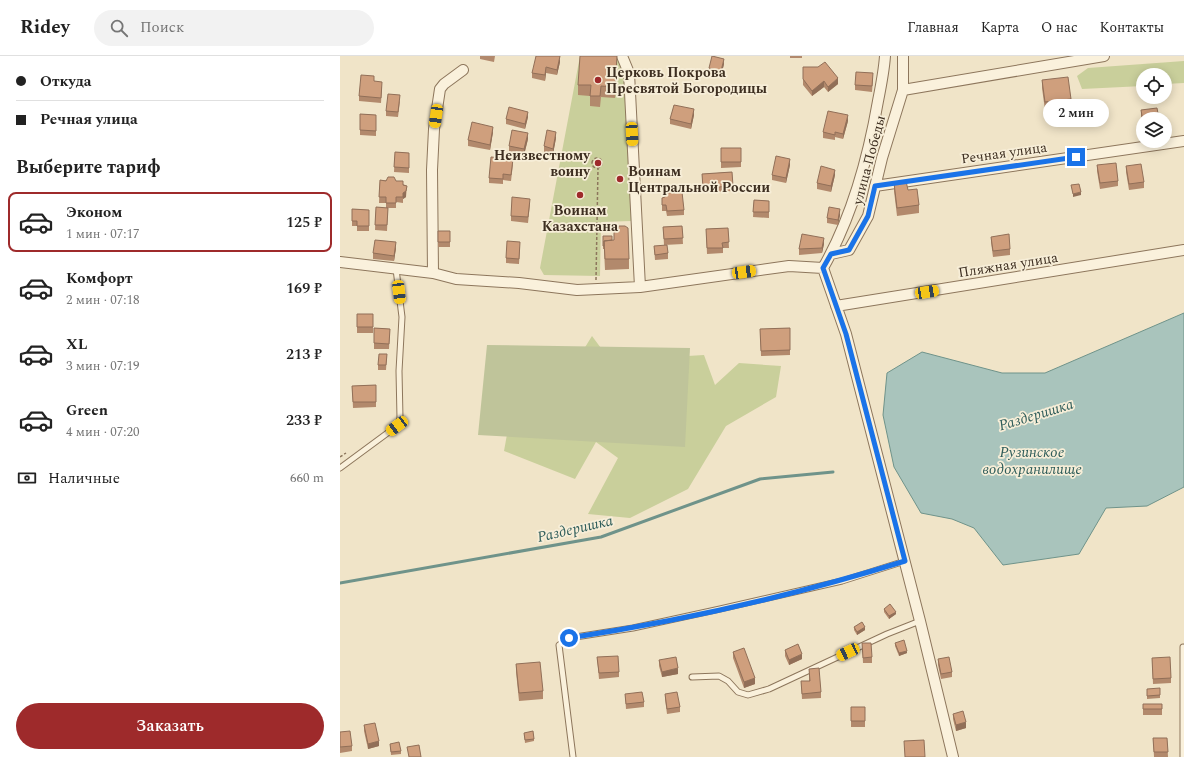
<!DOCTYPE html>
<html lang="ru">
<meta charset="utf-8">
<style>
:root{--surface:#fff;--page:#f2f2f2;--text:#222;--muted:#767676;--line:#e0e0e0;--accent:#9e2a2b}
body{margin:0;font-family:Spectral,serif;background:var(--page);color:var(--text);height:100vh;display:flex;flex-direction:column;font-size:15px;white-space:nowrap}
*{box-sizing:border-box;margin:0}
p{font-size:13px;color:var(--muted)}
.icon{flex:none;width:22px;height:22px;fill:none;stroke:currentColor;stroke-width:2;stroke-linecap:round;stroke-linejoin:round}
.map{position:relative;flex:1;overflow:hidden}
.drawer{display:flex;flex-direction:column;background:var(--surface);width:340px}
.drawer>*{flex:none}
.hud{display:grid;align-content:center;height:88px;padding:0 16px;background:var(--surface)}
.fabs{position:absolute;left:796px;top:12px;display:grid;gap:8px}
.fabs a{display:grid;place-items:center;width:36px;height:36px;border-radius:50%;background:var(--surface);box-shadow:0 2px 10px #0003;font-size:20px}
.end{position:absolute;width:18px;height:18px;margin:-9px;border:5px solid #1a73e8;background:#fff;box-shadow:0 0 0 2px #fff}
.from{border-radius:50%}
.bubble{position:absolute;height:28px;border-radius:14px;background:var(--surface);box-shadow:0 2px 10px #0003;font-size:13px;font-weight:600;line-height:28px;text-align:center}
.car{position:absolute;width:12px;height:24px;margin:-12px -6px;border-radius:5px;box-shadow:0 0 3px 1px #0007;background:linear-gradient(#f5c518 24%,#345 0 40%,#f5c518 0 76%,#345 0 86%,#f5c518 0)}
.hud b{display:flex;align-items:center;gap:14px;height:38px;font-size:15px}
.hud b+b{border-top:1px solid var(--line)}
.hud i{width:10px;height:10px;background:var(--text)}
ul{padding:0;list-style:none}
li{display:flex;align-items:center;gap:12px;height:60px;margin:0 8px 6px;padding:0 8px;border:2px solid transparent;border-radius:8px}
li div{flex:1}
li b{display:block;font-size:15px}
li em{font-style:normal;font-weight:600}
li.selected{border-color:var(--accent)}
li>.icon{width:36px;height:36px;stroke-width:1.5}
h2{padding:0 16px;font-size:18px;line-height:48px}
.pay{display:flex;align-items:center;gap:10px;height:44px;padding:0 16px;font-size:15px}
.pay p{margin-inline-start:auto}
.primary-button{display:flex;gap:8px;margin-top:auto;padding:8px 16px}
.primary-button a{flex:1;height:46px;border-radius:24px;background:var(--accent);color:#fff;font-size:16px;font-weight:600;line-height:46px;text-align:center}
header{display:flex;align-items:center;gap:24px;box-sizing:border-box;height:56px;padding:0 20px;background:var(--surface);border-bottom:1px solid var(--line)}
header strong{font-size:19px}
nav{display:flex;gap:22px;margin-inline-start:auto;font-size:14px}
.search{width:280px;height:36px;background:var(--page);display:flex;align-items:center;gap:10px;box-sizing:border-box;padding:0 14px;border-radius:22px;color:var(--muted);font-size:15px}
main{display:flex;flex:1;min-height:0}
.map>svg:first-child{display:block}
.green{fill:#c9cf9b}
.cemetery{fill:#bfc49a}
.water{fill:#a9c4bc;stroke:#6f938a}
.lines{fill:none;stroke-linecap:round;stroke-linejoin:round}
.stream{stroke:#6f938a;stroke-width:3}
.service-casing{stroke:#8d765c;stroke-width:7}
.minor-casing{stroke:#8d765c;stroke-width:12}
.path{stroke:#8d765c;stroke-width:1.5;stroke-dasharray:3 2;stroke-linecap:butt}
.service{stroke:#faf1dc;stroke-width:5}
.minor{stroke:#faf1dc;stroke-width:10}
.wall{fill:#b2896c}
.shaded-wall{fill:#916f58}
.building{fill:#cf9f7d;stroke:#916f58}
.route{stroke:#1a73e8;stroke-width:5}
.poi-dot{fill:#9e2a2b;stroke:#f7eed8;stroke-width:1.5}
.labels{text-anchor:middle;dominant-baseline:central;stroke-width:3.5;stroke-linejoin:round;paint-order:stroke}
.poi-label{font-size:14px;font-weight:bold;fill:#3d2e20;stroke:#f7eed8;text-anchor:start}
.street-label{font-size:14px;fill:#3d2e20;stroke:#f7eed8}
.water-label{font-size:15px;font-style:italic;fill:#2f5d5a;stroke:#f7eed8}
</style>
<header>
<strong>Ridey</strong>
<div class="search"><svg class="icon" aria-label="search" viewBox="0 0 24 24"><circle cx="10" cy="10" r="6"/><path d="M15 15l6 6"/></svg>Поиск</div>
<nav><a>Главная</a><a>Карта</a><a>О нас</a><a>Контакты</a></nav>
</header>
<main>
<section class="drawer">
<div class="hud">
<b><i class="from"></i>Откуда</b>
<b><i></i>Речная улица</b>
</div>
<h2>Выберите тариф</h2>
<ul>
<li class="selected"><svg class="icon" aria-label="car" viewBox="0 0 24 24"><path d="M5 17H2v-5l4-1 3-4h7l3 4 3 1v5h-3M9 17h6M6 11h13"/><circle cx="7" cy="17" r="2"/><circle cx="17" cy="17" r="2"/></svg><div><b>Эконом</b><p>1 мин · 07:17</p></div><em>125 ₽</em></li>
<li><svg class="icon" aria-label="car" viewBox="0 0 24 24"><path d="M5 17H2v-5l4-1 3-4h7l3 4 3 1v5h-3M9 17h6M6 11h13"/><circle cx="7" cy="17" r="2"/><circle cx="17" cy="17" r="2"/></svg><div><b>Комфорт</b><p>2 мин · 07:18</p></div><em>169 ₽</em></li>
<li><svg class="icon" aria-label="car" viewBox="0 0 24 24"><path d="M5 17H2v-5l4-1 3-4h7l3 4 3 1v5h-3M9 17h6M6 11h13"/><circle cx="7" cy="17" r="2"/><circle cx="17" cy="17" r="2"/></svg><div><b>XL</b><p>3 мин · 07:19</p></div><em>213 ₽</em></li>
<li><svg class="icon" aria-label="car" viewBox="0 0 24 24"><path d="M5 17H2v-5l4-1 3-4h7l3 4 3 1v5h-3M9 17h6M6 11h13"/><circle cx="7" cy="17" r="2"/><circle cx="17" cy="17" r="2"/></svg><div><b>Green</b><p>4 мин · 07:20</p></div><em>233 ₽</em></li>
</ul>
<div class="pay"><svg class="icon" aria-label="cash" viewBox="0 0 24 24"><path d="M3 7h18v10H3z"/><circle cx="12" cy="12" r="2"/></svg>Наличные<p>660 m</p></div>
<div class="primary-button"><a>Заказать</a></div>
</section>
<div class="map">
<svg width="844" height="701" viewBox="0 0 844 701">
<rect width="100%" height="100%" fill="#f0e4c8"/>
<path class="green" d="M240,0H279L286,16L291,165L261,166L260,220L204,219L200,212Z
M844,5V27L825,28V19H803V30L742,33L737,20L748,12Z
M252,280L292,334L315,302L364,299L375,329L399,307L441,310L436,341L386,370L348,433L290,462L248,458L278,402L256,386L235,423L164,395L182,295L234,309Z"/>
<path class="cemetery" d="M147,289L350,292L345,391L138,379Z"/>
<path class="water" d="M844,257V431L807,450L766,452L739,498L663,509L634,472L612,463L581,457L554,411L543,359L547,317L582,296L662,317H705Z"/>
<g class="lines">
<path class="stream" d="M0,527L261,481L420,423L493,416"/>
<g class="service-casing">
<path id="service" d="M0,412L57,370L60,362L59,315L62,261L56,213
M843,591V701
M352,621L379,620L388,625L398,636L408,639L429,633L547,578L580,565
M233,701L219,589L229,582L293,572L380,553L502,525L565,505"/>
</g>
<g class="minor-casing">
<path id="minor" d="M282,0L289,17L300,231
M545,0C544,15 541,30 538,45C528,103 512,161 483,212L506,278L580,565L613,701
M563,34L764,0
M535,130L844,85
M491,198L509,194L528,160L542,102L563,34V0
M0,206L93,217L92,114L94,73L100,33L104,28L123,14
M93,217L116,223L179,227L237,234L300,231L449,210L483,212
M496,250L844,194"/>
</g>
<path class="path" d="M252 107a5 5 0 1 1 10 0a5 5 0 1 1-10 0Z
M256,224L258,112
M0,401L6,397"/>
<use href="#service" class="service"/>
<use href="#minor" class="minor"/>
</g>
<path class="wall" d="M140,0H155L154,6L140,3Z
M450,0H462V2H450Z
M220,6L217,19L206,17L205,25L192,22V17Z
M277,8L275,42L261,41L260,51L250,50V40L238,39V29Z
M384,8L381,20L369,17V12Z
M463,11L498,28L488,36L484,31L472,40L463,29Z
M533,23L532,36L515,34V29Z
M702,24L731,43V51L705,54L702,32Z
M34,25L42,31L41,47L19,45V40Z
M60,45L58,61L46,60V55Z
M801,54L803,63V71L801,60Z
M20,58L36,59V80L20,79Z
M354,59L351,73L330,68V63Z
M188,61L185,73L166,68V63Z
M508,65L503,83L495,81V84L483,82V76Z
M153,76L150,94L128,90V84Z
M216,82L213,98L204,96V90Z
M188,83L184,99L169,95V90Z
M381,92H401V111L381,112Z
M55,96L69,97V117L54,116Z
M173,108L171,125L163,124V128L149,127V122Z
M450,109L446,127L432,124V119Z
M757,109L778,125V130L760,133L757,115Z
M786,110L804,126V132L789,134L786,116Z
M392,116L393,135L363,137L362,118Z
M495,119L491,136L477,133V127Z
M40,124L56,125L67,130L66,141L63,143V147L56,146V152H48L47,175L35,174L36,151L46,152V147H39Z
M554,127L568,134L579,149V157L557,160L554,135Z
M322,142L344,154V159L327,160L326,155H322Z
M414,144L429,145V162L413,161Z
M190,148L188,167L171,165V160Z
M12,153L29,154V175H17V170H12Z
M500,159L498,169L487,167V162Z
M342,170L343,188L324,189L323,171Z
M388,172L389,192H383V197L367,198L366,173Z
M98,175H110V191H98Z
M274,175L289,203V213L265,214L264,193H263V180L272,184H274Z
M651,181L670,193V199L653,201L651,186Z
M484,188L482,197L459,199V193Z
M314,190L328,197V203L315,204Z
M180,191L179,208L166,207V202Z
M56,192L54,205L33,203V197Z
M17,258H33V277H17Z
M34,272L50,273L49,293H34Z
M450,272V299L421,300L420,273Z
M47,298L46,314H38V309Z
M36,329V351L13,352L12,330Z
M544,553L556,558L549,563L544,556Z
M514,571L525,574L517,579L514,574Z
M522,587L532,601V607H523Z
M555,587L567,597L559,600L555,590Z
M445,594L462,603L449,609L445,600Z
M393,596L415,628L404,632L393,602Z
M257,601L279,616V621L259,623Z
M812,602L831,622V627L813,628Z
M598,603L612,616V621L601,623L598,609Z
M319,604L338,618L322,621L319,610Z
M176,608L203,635V643L179,645L176,616Z
M469,613L481,636V642L462,643L461,625H469Z
M807,633L820,639V642L807,643Z
M285,638L304,646V651L286,653Z
M325,638L340,651V656L327,658L325,643Z
M803,648H822V659H803Z
M511,651H525V671H511Z
M613,658L626,672L616,675L613,663Z
M24,669L39,690L28,693L24,675Z
M0,676L12,690V695L0,697Z
M184,677L194,683V685L185,687Z
M813,682H827L828,701H814Z
M50,688L61,695V698L51,699Z"/>
<path class="shaded-wall" d="M220,0V6L217,19V14Z
M277,0V8L275,42V31Z
M384,3V8L381,20V15Z
M206,11V17L205,25V19Z
M498,22V28L488,36V31Z
M484,25V31L472,40V35Z
M354,53V59L351,73V68Z
M188,56V61L185,73V68Z
M508,59V65L503,83V78Z
M153,71V76L150,94V89Z
M216,76V82L213,98V93Z
M188,77V83L184,99V93Z
M450,103V109L446,127V122Z
M495,114V119L491,136V130Z
M66,135V141L63,143V137Z
M741,136V139L733,141V138Z
M500,153V159L498,169V164Z
M484,182V188L482,197V192Z
M56,186V192L54,205V200Z
M556,556V558L549,563V560Z
M525,571V574L517,579V576Z
M567,595V597L559,600V597Z
M462,598V603L449,609V604Z
M338,612V618L322,621V616Z
M415,622V628L404,632V626Z
M626,666V672L616,675V669Z
M39,685V690L28,693V688Z"/>
<path class="building" d="M196,0H220L217,14L206,11L205,19L192,17Z
M240,0H277L275,31L261,30L260,40H250L251,29H238Z
M372,0L384,3L381,15L369,12Z
M485,6L498,22L488,31L484,25L472,35L463,23V11H478Z
M516,16L533,17L532,30L515,29Z
M21,19L34,20V25L42,26L41,42L19,40Z
M728,21L731,43L705,46L702,24Z
M48,38L60,39L58,56L46,55Z
M334,49L354,53L351,68L330,63Z
M169,51L188,56L185,68L166,63Z
M817,52L819,63H803V66L801,54Z
M488,55L508,59L503,78L495,76V79L483,76Z
M20,58L36,59V75L20,74Z
M132,66L153,71L150,89L128,84Z
M172,74L188,77L184,93L169,90Z
M207,74L216,76L213,93L204,90Z
M381,92H401V106H381Z
M55,96L69,97V112L54,111Z
M436,100L450,103L446,122L432,119Z
M151,101L173,103L171,119L163,118V123L149,122Z
M776,107L778,125L760,127L757,109Z
M801,108L804,126L789,128L786,110Z
M481,110L495,114L491,130L477,127Z
M392,116L393,130L363,132L362,118Z
M48,121H54L56,125H63V129L67,130L66,135L63,137V141H56V147H46V141H39L40,124L46,125Z
M566,125L568,134L577,133L579,149L557,152L554,127Z
M739,128L741,136L733,138L731,129Z
M342,136L344,154L327,155L326,149H322V142L325,141V137Z
M172,141L190,143L188,161L171,160Z
M414,144L429,145V156H413Z
M36,151L48,152L47,169H35Z
M489,151L500,153L498,164L487,162Z
M12,153L29,154V170H17V165H12Z
M279,170H285L288,172L289,203H265L264,185L274,184V175H277Z
M342,170L343,182L324,183L323,171Z
M388,172L389,186L382,187L383,192H367L366,173Z
M98,175H110V186H98Z
M462,178L484,182L482,192L459,193Z
M669,178L670,193L653,195L651,181Z
M263,180H272V184L264,185V190H263Z
M35,184L56,186L54,200L33,197Z
M167,185L180,186L179,203L166,202Z
M327,189L328,197L315,199L314,190Z
M17,258H33V271H17Z
M34,272L50,273L49,288L34,287Z
M450,272V294L421,295L420,273Z
M39,298H47L46,309H38Z
M36,329V346H13L12,330Z
M550,548L556,556L549,560L544,553Z
M522,566L525,571L517,576L514,571Z
M564,584L567,595L559,597L555,587Z
M522,587H531L532,601L523,602Z
M458,588L462,598L449,604L445,594Z
M404,592L415,622L404,626L393,596Z
M278,600L279,616L259,617L257,601Z
M336,601L338,612L322,616L319,604Z
M609,601L612,616L601,618L598,603Z
M830,601L831,622L813,623L812,602Z
M200,606L203,635L179,637L176,608Z
M479,612L481,636L462,638L461,625H470L469,613Z
M820,632V639L807,640V633Z
M302,636L304,646L286,648L285,638Z
M337,636L340,651L327,653L325,638Z
M803,648H822V653H803Z
M511,651H525V665H511Z
M623,655L626,666L616,669L613,658Z
M35,667L39,685L28,688L24,669Z
M10,675L12,690L0,691V676Z
M193,675L194,683L185,684L184,677Z
M813,682H827L828,696H814Z
M584,684L585,701H565L564,685Z
M59,686L61,695L51,696L50,688Z
M79,689L81,701H69L67,691Z"/>
<g class="lines">
<path class="route" d="M229,582C342,565 456,539 565,505L506,278L483,212L491,198L509,194L528,160L535,130L736,101"/>
</g>
<g class="poi-dot">
<circle cx="258" cy="24" r="4"/>
<circle cx="258" cy="107" r="4"/>
<circle cx="280" cy="123" r="4"/>
<circle cx="240" cy="139" r="4"/>
</g>
<g class="labels">
<g class="poi-label">
<text x="266" y="16">Церковь Покрова<tspan x="266" dy="16">Пресвятой Богородицы</tspan></text>
<text x="250" y="99" text-anchor="end">Неизвестному<tspan x="250" dy="16">воину</tspan></text>
<text x="288" y="115">Воинам<tspan x="288" dy="16">Центральной России</tspan></text>
<text x="240" y="154" text-anchor="middle">Воинам<tspan x="240" dy="16">Казахстана</tspan></text>
</g>
<g class="street-label">
<text transform="translate(664 97) rotate(-8)">Речная улица</text>
<text transform="translate(529 104) rotate(-75)">улица Победы</text>
<text transform="translate(668 209) rotate(-9)">Пляжная улица</text>
</g>
<g class="water-label">
<text transform="translate(696 359) rotate(-17)">Раздеришка</text>
<text x="692" y="396">Рузинское<tspan x="692" dy="17">водохранилище</tspan></text>
<text transform="translate(235 473) rotate(-13)">Раздеришка</text>
</g>
</g>
</svg>
<div class="fabs">
<a><svg class="icon" aria-label="locate" viewBox="0 0 24 24"><circle cx="12" cy="12" r="6"/><path d="M12 2v4M12 18v4M2 12h4M18 12h4"/></svg></a>
<a><svg class="icon" aria-label="layers" viewBox="0 0 24 24"><path d="M12 4l9 5-9 5-9-5zM3 14l9 5 9-5"/></svg></a>
</div>
<i class="end from" style="left:229px;top:582px"></i>
<i class="end" style="left:736px;top:101px"></i>
<div class="bubble" style="left:703px;top:43px;width:66px">2 мин</div>
<i class="car" style="left:96px;top:60px;rotate:188deg"></i>
<i class="car" style="left:292px;top:78px;rotate:177deg"></i>
<i class="car" style="left:404px;top:216px;rotate:82deg"></i>
<i class="car" style="left:59px;top:236px;rotate:173deg"></i>
<i class="car" style="left:587px;top:236px;rotate:81deg"></i>
<i class="car" style="left:57px;top:370px;rotate:233deg"></i>
<i class="car" style="left:508px;top:596px;rotate:245deg"></i>
</div>
</main>
